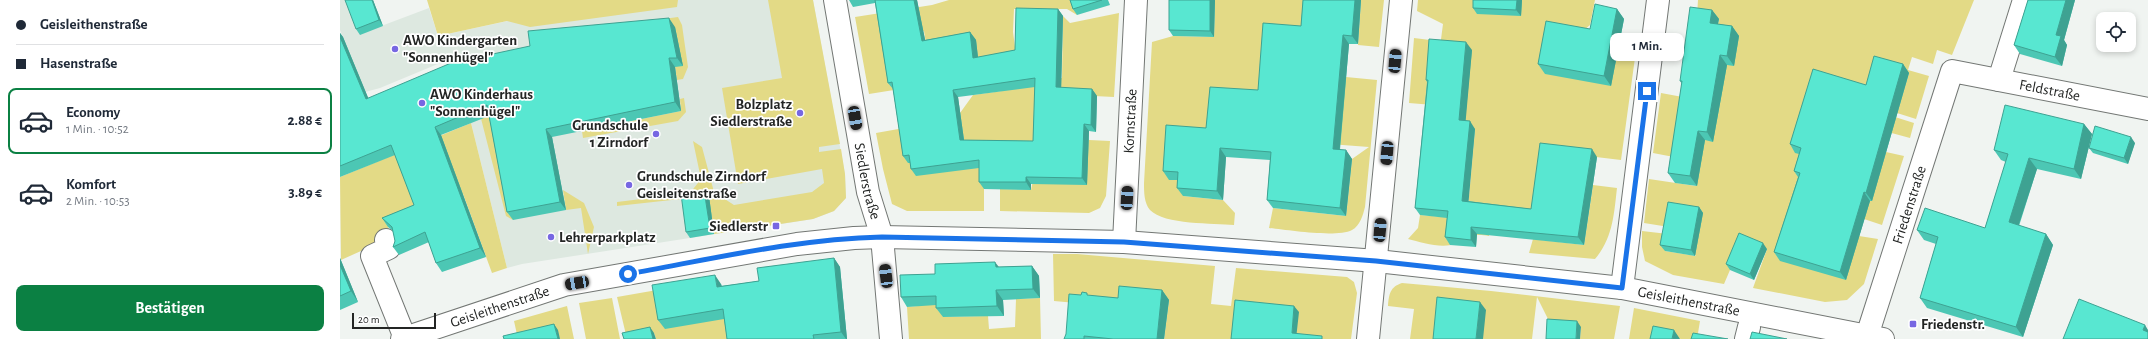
<!DOCTYPE html>
<html lang="de">
<meta charset="utf-8">
<style>
:root{--surface:#fff;--page:#f6f6f7;--text:#1f2937;--muted:#747a83;--line:#e0e1e3;--accent:#0b8043}
body{margin:0;font-family:"Alegreya Sans",sans-serif;background:var(--page);color:var(--text);height:100vh;display:flex;flex-direction:column;font-size:15px;white-space:nowrap}
*{box-sizing:border-box;margin:0}
p{font-size:13px;color:var(--muted)}
.icon{flex:none;width:22px;height:22px;fill:none;stroke:currentColor;stroke-width:2;stroke-linecap:round;stroke-linejoin:round}
.map{position:relative;flex:1;overflow:hidden}
.details{display:flex;flex-direction:column;background:var(--surface);width:340px}
.details>*{flex:none}
.hud{display:grid;align-content:center;height:88px;padding:0 16px;background:var(--surface)}
.fabs{position:absolute;left:1756px;top:12px;display:grid;gap:8px}
.fabs a{display:grid;place-items:center;width:40px;height:40px;border-radius:8px;background:var(--surface);box-shadow:0 2px 6px #0003;font-size:20px}
.scale{position:absolute;left:12px;bottom:10px;width:84px;box-sizing:border-box;padding-left:4px;border:2px solid #232524;border-top:0;font-size:11px;line-height:14px;white-space:nowrap;color:#232524;-webkit-text-stroke:3px #fff;paint-order:stroke}
.end{position:absolute;width:18px;height:18px;margin:-9px;border:5px solid #1a73e8;background:#fff;box-shadow:0 0 0 2px #fff}
.from{border-radius:50%}
.bubble{position:absolute;height:28px;border-radius:8px;background:var(--surface);box-shadow:0 2px 6px #0003;font-size:13px;font-weight:700;line-height:28px;text-align:center}
.car{position:absolute;width:12px;height:24px;margin:-12px -6px;border-radius:5px;box-shadow:0 0 3px 1px #0007;background:linear-gradient(#222 24%,#8ab4d8 0 40%,#222 0 76%,#8ab4d8 0 86%,#222 0)}
.hud b{display:flex;align-items:center;gap:14px;height:38px;font-size:15px}
.hud b+b{border-top:1px solid var(--line)}
.hud i{width:10px;height:10px;background:var(--text)}
ul{padding:0;list-style:none}
li{display:flex;align-items:center;gap:12px;height:66px;margin:0 8px 6px;padding:0 8px;border:2px solid transparent;border-radius:8px}
li div{flex:1}
li b{display:block;font-size:15px}
li em{font-style:normal;font-weight:700}
li.active{border-color:var(--accent)}
li>.icon{width:36px;height:36px;stroke-width:1.5}
.cta{display:flex;gap:8px;margin-top:auto;padding:8px 16px}
.cta a{flex:1;height:46px;border-radius:8px;background:var(--accent);color:#fff;font-size:16px;font-weight:700;line-height:46px;text-align:center}
main{display:flex;flex:1;min-height:0}
.map>svg:first-child{display:block}
.built{fill:#dde8e0}
.green{fill:#e3da86}
.lines{fill:none;stroke-linecap:round;stroke-linejoin:round}
.minor-casing{stroke:#737774;stroke-width:24}
.minor{stroke:#fff;stroke-width:22}
.wall{fill:#4cc7b4;fill-rule:evenodd}
.shaded-wall{fill:#3ea292}
.building{fill:#58e7d1;stroke:#3ea292;fill-rule:evenodd}
.route{stroke:#1a73e8;stroke-width:5}
.poi-dot{fill:#7767e2;stroke:#fff;stroke-width:1.5}
.labels{text-anchor:middle;dominant-baseline:central;stroke-width:3.5;stroke-linejoin:round;paint-order:stroke}
.poi-label{font-size:15px;font-weight:bold;fill:#232524;stroke:#fff;text-anchor:start}
.street-label{font-size:15px;fill:#232524;stroke:#fff}
</style>
<main>
<section class="details">
<div class="hud">
<b><i class="from"></i>Geisleithenstraße</b>
<b><i></i>Hasenstraße</b>
</div>
<ul>
<li class="active"><svg class="icon" aria-label="car" viewBox="0 0 24 24"><path d="M5 17H2v-5l4-1 3-4h7l3 4 3 1v5h-3M9 17h6M6 11h13"/><circle cx="7" cy="17" r="2"/><circle cx="17" cy="17" r="2"/></svg><div><b>Economy</b><p>1 Min. · 10:52</p></div><em>2.88 €</em></li>
<li><svg class="icon" aria-label="car" viewBox="0 0 24 24"><path d="M5 17H2v-5l4-1 3-4h7l3 4 3 1v5h-3M9 17h6M6 11h13"/><circle cx="7" cy="17" r="2"/><circle cx="17" cy="17" r="2"/></svg><div><b>Komfort</b><p>2 Min. · 10:53</p></div><em>3.89 €</em></li>
</ul>
<div class="cta"><a>Bestätigen</a></div>
</section>
<div class="map">
<svg width="1808" height="339" viewBox="0 0 1808 339">
<rect width="100%" height="100%" fill="#f0f4f1"/>
<path class="built" d="M0,0H7L20,34L89,8L98,36L264,0H473L505,174L506,198L494,211L473,219L182,264L167,268L131,123L105,61L40,88L25,92L0,30Z"/>
<path class="green" d="M87,0H338L337,7L190,27L167,21L98,36Z
M428,0H473L500,144L479,147V152L501,149L505,174L506,198L494,211L473,219L374,234L368,196L277,206V202L350,193L361,179L353,141L362,147L374,192L394,205L472,192L484,183L482,169L398,184L382,88L442,78Z
M609,0H732L737,15L727,9H674L673,32L679,77L722,78L723,16L730,23L779,13L774,97L734,95L749,140L770,141L766,196L760,208L749,213L660,211V189L691,190L695,171L644,148V211H567L552,204L543,169L536,133L564,128L569,163L626,155L620,113L633,95L662,91L639,66L587,49L584,31L545,37L554,90L529,94L515,17L592,5Z
M875,0H969L1006,77L1037,80L1025,207C1023,215 1020,226 1012,230C996,238 948,230 929,228L933,208L1006,216L1012,159L1029,147L872,135L844,180L843,196L883,200L895,213L894,225C874,223 824,225 810,210C804,203 804,192 804,183L812,42L833,36L874,37Z
M1021,0H1044L1039,47L1018,45Z
M1078,0H1255L1250,25L1243,31L1279,43L1285,41L1297,43L1281,160L1206,151L1197,214L1152,212L1149,236C1128,232 1129,240 1111,245C1098,248 1080,242 1068,239L1078,228L1080,215L1127,219L1135,129L1116,121L1117,107L1069,103L1074,38L1090,40L1100,47L1103,24L1077,11Z
M1358,0H1634L1612,55L1597,50L1593,64L1572,57L1568,70L1589,76L1576,119L1557,113L1569,73L1520,106L1574,123L1570,138L1489,116L1467,156L1531,201L1546,152L1564,156L1542,225L1524,219L1519,236L1538,239L1524,284L1507,300L1485,302L1413,288L1427,249L1390,270L1384,284L1333,275L1305,261L1302,247V231L1328,234L1325,251L1356,256L1329,227L1304,223L1309,179L1356,186L1339,158L1313,153L1321,93L1348,98L1376,32L1379,19L1357,16Z
M338,17L342,25L348,67L343,79L337,80L335,67L199,36Z
M143,66L173,220L166,216L128,68Z
M344,98L346,112L338,121L243,138L242,131L341,111L340,99Z
M131,123L167,268L152,273L123,194L79,211L69,218L48,227L52,237L1,260L0,177Z
M1253,185L1277,188C1274,214 1273,238 1255,259L1189,253L1193,239L1244,245Z
M223,190L244,203L254,227L248,254L241,208L226,210Z
M713,254H737L875,266L871,304L891,306L896,268L1007,277L1014,282L1017,293L1011,339H824L829,300L783,321L736,303L714,301Z
M594,283L603,317L648,316L649,329L675,327L676,299L700,298L701,339H569L567,307L578,306Z
M1062,283L1151,291L1280,306L1274,339H1240L1241,327L1211,325L1197,297L1192,339H1070L1074,309L1048,306C1049,294 1050,287 1062,283Z
M317,290L387,319L390,339H316L314,333L287,339L277,297Z
M272,298L280,339H246L239,303Z
M227,306L234,339H178L174,321Z
M1294,308L1360,321L1357,339H1341L1319,335V339H1289Z"/>
<g class="lines">
<g class="minor-casing">
<g id="minor">
<path id="s1" d="M495,0L528,192L542,237L551,339"/>
<path d="M1659,80L1684,0"/>
<path d="M46,240L49,248L32,256L65,338"/>
<path id="s2" d="M784,242L796,0"/>
<path d="M1282,288L1318,0"/>
<path id="s3" d="M62,339L224,285L457,244L514,238L542,237L784,242L1037,261L1282,288L1543,339"/>
<path d="M1028,339L1061,0"/>
<path d="M1406,339L1409,327"/>
<path id="s4" d="M1526,339L1612,71L1808,109"/>
</g>
</g>
<use href="#minor" class="minor"/>
</g>
<path class="wall" d="M33,0L43,26L20,35L16,29Z
M509,0H577L585,40L630,32L636,40L638,58L675,50L718,9L723,16L721,88L752,89L757,96L756,132L749,131L747,185L691,184V190L644,189L639,182V168L576,176L571,169L570,163H568L563,156L553,89L548,83L535,3L513,7ZM695,87L693,141L624,140L618,97Z
M730,0H768L770,5L737,15L733,9Z
M875,0L874,37L833,36L829,30Z
M963,0H1021L1018,44H1009L1000,150H1006L1012,159L1006,216L933,208L927,200L930,160L886,157L883,200L843,196L837,188V180H829L823,171L866,128L918,90L961,26Z
M1182,0L1181,16L1137,14L1133,8Z
M1688,0H1735L1724,40L1727,45L1722,66L1680,54L1674,45Z
M1277,9L1284,19L1271,86L1205,74L1198,64L1250,29Z
M1372,10L1379,19L1378,24L1392,26L1399,36L1394,66L1387,65L1373,142L1365,140L1357,186L1335,183L1328,173L1342,84L1340,81Z
M335,27L343,66L335,67L341,111L212,137L226,210L173,220L167,212L149,116L101,135L146,257L102,272L96,263L89,242L59,255L53,247L55,241L53,231L48,227L42,218L74,205L55,155L0,177V33L3,37L28,98Z
M1132,50L1125,121L1135,129L1128,201L1191,209L1257,157L1244,245L1137,234L1136,247L1110,245L1105,237L1107,218L1080,215L1075,208L1087,82L1086,80Z
M1563,64L1569,73L1532,201H1530L1506,280L1440,261L1434,252L1458,177L1454,171L1459,154L1455,153L1450,144Z
M1744,124L1752,134L1741,179L1697,169L1679,226L1706,234L1713,245L1683,337L1587,308L1580,298L1596,244L1584,240L1577,230L1645,228L1666,162L1661,160L1654,150Z
M1795,143L1788,164L1753,153L1749,148Z
M369,196L374,234L350,238L346,232Z
M1359,207L1363,213L1355,256L1325,251L1320,245Z
M1427,249L1414,280L1390,270L1386,264Z
M0,258L18,302L0,310Z
M494,258L500,267L507,339H387L384,319L325,329L318,320L381,284L382,286L419,281Z
M692,266L699,276L700,298L663,300L664,316L603,317L596,308V305L567,307L561,297L595,274L659,267Z
M822,290L829,300L824,339H724L748,296L778,298Z"/>
<path class="shaded-wall" d="M32,0H33L43,26L39,20Z
M574,0H577L587,49L582,41Z
M870,0H875L874,37L870,31Z
M1015,0H1021L1018,44L1012,36Z
M1177,0H1182L1181,16L1176,10Z
M1726,0H1735L1724,40L1727,45L1722,66L1715,57L1716,35Z
M718,9L723,16L721,95L716,87Z
M1277,9L1284,19L1271,86L1264,76Z
M1372,10L1379,19L1376,32L1370,23Z
M329,18L335,27L343,66L337,58Z
M1392,26L1399,36L1394,66L1387,56Z
M630,32L636,40L639,66L633,58Z
M0,33L3,37L32,107L26,99L0,37Z
M1003,35L1009,44L999,157L993,149Z
M1126,42L1132,50L1125,128L1119,120Z
M1380,55L1387,65L1373,142L1367,132Z
M329,58L335,67L341,111L335,102Z
M1563,64L1569,73L1532,201L1526,193Z
M752,89L757,96L756,132L751,125Z
M613,90L618,97L625,147L620,140Z
M1130,121L1135,129L1128,208L1122,201Z
M744,124L749,131L747,185L742,178Z
M1744,124L1752,134L1741,179L1734,169Z
M95,127L101,135L146,257L140,248Z
M206,129L212,137L226,210L220,202Z
M1358,131L1365,140L1357,186L1350,176Z
M1791,137L1795,143L1788,164L1784,158Z
M880,148L886,157L883,200L877,191Z
M1252,149L1257,157L1244,245L1238,237Z
M1006,150L1012,159L1006,216L1000,208Z
M1689,158L1697,169L1676,233L1669,222Z
M686,177L691,184V190L686,182Z
M364,190L369,196L374,234L370,228Z
M1524,192L1530,201L1506,280L1500,272Z
M1359,207L1363,213L1355,256L1351,250Z
M1131,227L1137,234L1136,247L1131,240Z
M1706,234L1713,245L1683,337L1676,327Z
M1423,243L1427,249L1414,280L1410,274Z
M0,258L18,302L11,291L0,265Z
M494,258L500,267L507,339H506L501,332Z
M655,262L662,271L656,267Z
M692,266L699,276L700,298L693,289Z
M375,275L381,284L383,296L377,287Z
M656,290L663,300L664,316L657,306Z
M822,290L829,300L824,339H817Z
M1140,302L1146,310L1143,339H1136Z
M954,306L959,312L956,339L952,333Z
M1237,321L1241,327L1240,339H1236Z
M214,324L218,330L220,339H218Z
M1805,325L1808,330V338L1803,330Z
M310,327L314,333L316,339H313Z
M1334,330L1340,339H1332Z"/>
<path class="building" d="M5,0H32L39,20L16,29Z
M535,0H574L582,41L630,32L633,58L675,50L676,8L718,9L716,87L752,89L751,125L744,124L742,178L686,177V182H639V160L571,169L569,155L563,156L552,82L548,83ZM695,78L693,141L620,140L613,90Z
M730,0H762L733,9Z
M829,0H870V31L829,30Z
M963,0H1015L1012,36L1003,35L993,149L1006,150L1000,208L927,200L931,152L880,148L877,191L837,188L838,172L823,171L826,125L866,128L870,87L918,90L923,23L961,26Z
M1133,0H1177L1176,10L1133,8Z
M1688,0H1726L1716,35L1721,36L1715,57L1674,45Z
M1255,4L1277,9L1264,76L1198,64L1206,21L1250,29Z
M1350,7L1372,10L1370,23L1392,26L1387,56L1380,55L1367,132L1358,131L1350,176L1328,173L1342,81H1340Z
M329,18L337,58H329L335,102L206,129L220,202L167,212L147,105L95,127L140,248L96,263L85,232L53,247L55,241L52,227L42,218L74,205L51,145L0,166V37L26,99L111,63L190,46L188,31Z
M1089,39L1126,42L1119,120L1130,121L1122,201L1191,209L1200,143L1252,149L1238,237L1131,227V240L1105,237L1108,211L1075,208L1088,80H1086Z
M1534,56L1563,64L1526,193L1524,192L1500,272L1434,252L1460,173L1454,171L1461,148L1450,144L1473,69L1526,85Z
M1665,105L1744,124L1734,169L1689,158L1669,222L1706,234L1676,327L1580,298L1598,237L1577,230L1585,208L1645,228L1668,154L1654,150Z
M1755,126L1791,137L1784,158L1749,148Z
M364,190L370,228L346,232L341,194Z
M1328,202L1359,207L1351,250L1320,245Z
M1399,233L1423,243L1410,274L1386,264Z
M494,258L501,332L473,335L474,339H387L383,309L318,320L312,285L375,275L377,287L419,281L417,268Z
M655,262L656,267L692,266L693,289L656,290L657,306L596,308V296L561,297L560,275L595,274V264Z
M0,265L11,291L0,296Z
M779,286L822,290L817,339H773L744,336V339H724L726,334L729,294L741,295L742,292L747,293V295L778,298Z
M1097,297L1140,302L1136,339H1093Z
M1739,299L1805,325L1803,330L1808,332V339H1723Z
M895,300L954,306L952,333L982,336V339H891Z
M1207,319L1237,321L1236,339H1206Z
M214,324L218,339H164L163,336Z
M1313,326L1334,330L1332,339H1310Z
M310,327L313,339H284L282,333Z
M1412,332L1447,339H1410Z
M1353,333L1388,339H1351Z"/>
<g class="lines">
<path class="route" d="M288,274C372,259 456,239 542,237L784,242L1036,261L1282,288L1307,91"/>
</g>
<g class="poi-dot">
<circle cx="55" cy="49" r="4"/>
<circle cx="82" cy="103" r="4"/>
<circle cx="460" cy="113" r="4"/>
<circle cx="316" cy="134" r="4"/>
<circle cx="289" cy="185" r="4"/>
<rect x="432" y="222" width="8" height="8" rx="2"/>
<circle cx="211" cy="237" r="4"/>
<rect x="1569" y="320" width="8" height="8" rx="2"/>
</g>
<g class="labels">
<g class="poi-label">
<text x="63" y="40">AWO Kindergarten<tspan x="63" dy="17">"Sonnenhügel"</tspan></text>
<text x="90" y="94">AWO Kinderhaus<tspan x="90" dy="17">"Sonnenhügel"</tspan></text>
<text x="452" y="104" text-anchor="end">Bolzplatz<tspan x="452" dy="17">Siedlerstraße</tspan></text>
<text x="308" y="125" text-anchor="end">Grundschule<tspan x="308" dy="17">1 Zirndorf</tspan></text>
<text x="297" y="176">Grundschule Zirndorf<tspan x="297" dy="17">Geisleitenstraße</tspan></text>
<text x="428" y="226" text-anchor="end">Siedlerstr</text>
<text x="219" y="237">Lehrerparkplatz</text>
<text x="1581" y="324">Friedenstr.</text>
</g>
<g class="street-label">
<text stroke="none"><textPath href="#s4" startOffset="381">Feldstraße</textPath></text>
<text stroke="none"><textPath href="#s2" startOffset="121">Kornstraße</textPath></text>
<text stroke="none"><textPath href="#s1" startOffset="184">Siedlerstraße</textPath></text>
<text stroke="none"><textPath href="#s4" startOffset="141">Friedenstraße</textPath></text>
<text stroke="none"><textPath href="#s3" startOffset="1303">Geisleithenstraße</textPath></text>
<text stroke="none"><textPath href="#s3" startOffset="103">Geisleithenstraße</textPath></text>
</g>
</g>
</svg>
<div class="fabs">
<a><svg class="icon" aria-label="locate" viewBox="0 0 24 24"><circle cx="12" cy="12" r="6"/><path d="M12 2v4M12 18v4M2 12h4M18 12h4"/></svg></a>
</div>
<div class="scale">20 m</div>
<i class="end from" style="left:288px;top:274px"></i>
<i class="end" style="left:1307px;top:91px"></i>
<div class="bubble" style="left:1270px;top:33px;width:74px">1 Min.</div>
<i class="car" style="left:1055px;top:61px;rotate:5deg"></i>
<i class="car" style="left:515px;top:118px;rotate:170deg"></i>
<i class="car" style="left:1047px;top:153px;rotate:185deg"></i>
<i class="car" style="left:787px;top:198px;rotate:3deg"></i>
<i class="car" style="left:1040px;top:230px;rotate:5deg"></i>
<i class="car" style="left:546px;top:276px;rotate:353deg"></i>
<i class="car" style="left:237px;top:283px;rotate:260deg"></i>
</div>
</main>
